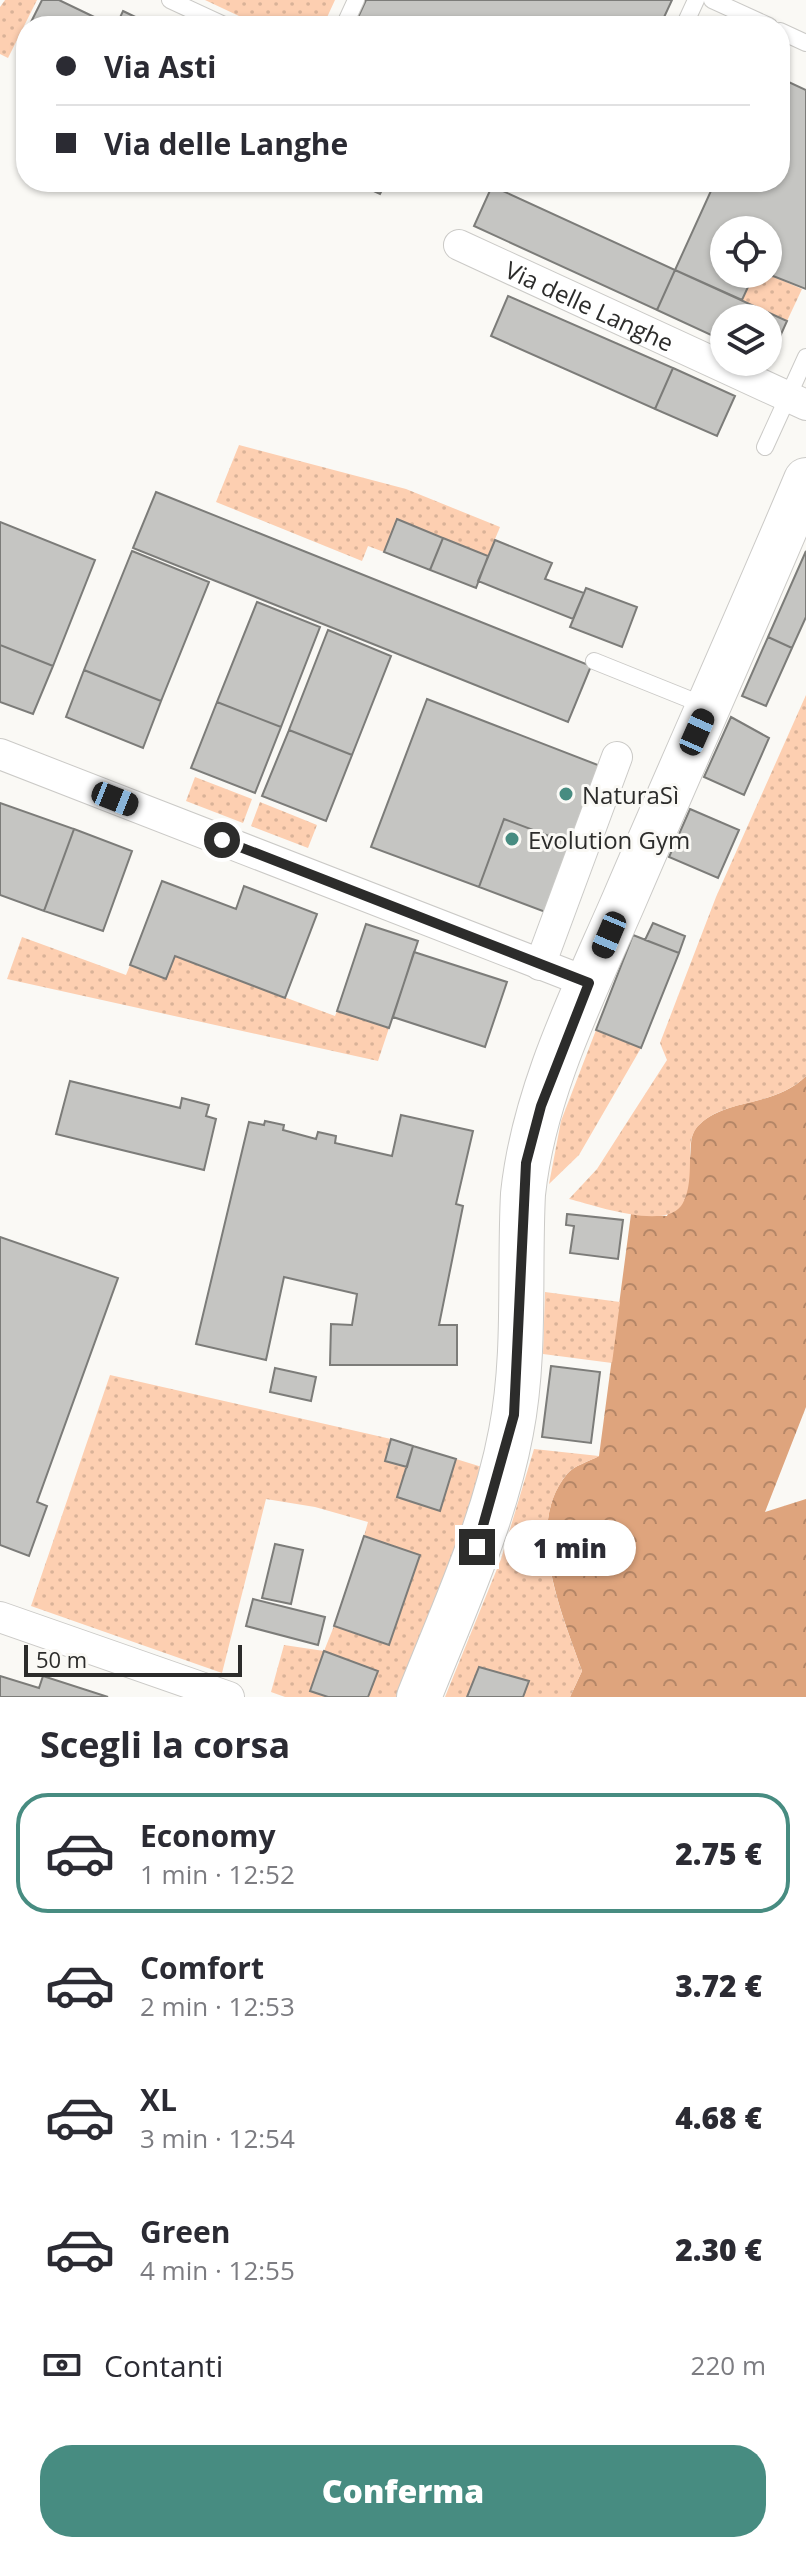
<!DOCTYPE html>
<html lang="it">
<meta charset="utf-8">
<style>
:root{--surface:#fff;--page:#f2f2f3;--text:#2b2b33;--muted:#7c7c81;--line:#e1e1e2;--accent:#478c81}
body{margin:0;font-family:"Open Sans",sans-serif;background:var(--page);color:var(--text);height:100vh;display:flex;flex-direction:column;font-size:30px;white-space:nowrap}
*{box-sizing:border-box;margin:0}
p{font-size:26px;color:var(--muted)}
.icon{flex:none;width:44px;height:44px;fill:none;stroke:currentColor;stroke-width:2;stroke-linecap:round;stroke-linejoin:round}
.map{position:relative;height:1697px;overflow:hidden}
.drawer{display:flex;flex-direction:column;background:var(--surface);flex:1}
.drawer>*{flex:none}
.banner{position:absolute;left:16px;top:16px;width:774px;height:176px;border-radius:32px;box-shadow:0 2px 6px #0004;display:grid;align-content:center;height:176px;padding:0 40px;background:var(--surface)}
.tools{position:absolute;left:710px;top:216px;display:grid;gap:16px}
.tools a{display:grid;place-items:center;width:72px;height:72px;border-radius:50%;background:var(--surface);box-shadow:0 2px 6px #0004;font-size:40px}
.scale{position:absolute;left:24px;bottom:20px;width:218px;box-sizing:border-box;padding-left:8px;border:4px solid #2c2c2b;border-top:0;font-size:22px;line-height:28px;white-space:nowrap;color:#2c2c2b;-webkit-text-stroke:6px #faf9f5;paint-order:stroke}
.end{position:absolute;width:36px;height:36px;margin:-18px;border:10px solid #2c2c2b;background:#fff;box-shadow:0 0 0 4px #fff}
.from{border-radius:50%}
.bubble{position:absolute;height:56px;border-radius:28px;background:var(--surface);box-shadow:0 2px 6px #0004;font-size:26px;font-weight:800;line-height:56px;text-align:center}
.car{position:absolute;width:24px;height:48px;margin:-24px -12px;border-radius:10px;box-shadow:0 0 6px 2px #0007;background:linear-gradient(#222 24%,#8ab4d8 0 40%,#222 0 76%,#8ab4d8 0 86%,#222 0)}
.banner b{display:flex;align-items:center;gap:28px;height:76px;font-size:30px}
.banner b+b{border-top:2px solid var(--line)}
.banner i{width:20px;height:20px;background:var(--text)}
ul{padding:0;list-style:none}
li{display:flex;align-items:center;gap:24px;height:120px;margin:0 16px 12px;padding:0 24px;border:4px solid transparent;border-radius:32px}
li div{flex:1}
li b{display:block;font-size:30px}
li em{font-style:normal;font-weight:800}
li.selected{border-color:var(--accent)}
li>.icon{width:72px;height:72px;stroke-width:1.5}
h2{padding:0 40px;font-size:36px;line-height:96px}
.pay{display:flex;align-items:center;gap:20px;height:88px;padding:0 40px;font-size:30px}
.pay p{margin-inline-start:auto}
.button{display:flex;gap:16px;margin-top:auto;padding:16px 40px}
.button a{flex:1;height:92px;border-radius:32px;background:var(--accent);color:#fff;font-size:32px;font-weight:800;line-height:92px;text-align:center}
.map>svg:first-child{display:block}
.forest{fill:url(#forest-crowns)}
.garden{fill:url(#garden-dots)}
.building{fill:#c5c5c2;stroke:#7c7c79;stroke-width:2}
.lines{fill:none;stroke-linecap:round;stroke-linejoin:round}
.lane-casing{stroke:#cbcac7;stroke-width:18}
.street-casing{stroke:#cbcac7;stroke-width:32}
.secondary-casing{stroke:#cbcac7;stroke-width:46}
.lane{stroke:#fff;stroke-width:16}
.street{stroke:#fff;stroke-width:30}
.secondary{stroke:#fff;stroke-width:44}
.route{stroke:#2c2c2b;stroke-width:10}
.poi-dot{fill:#478c81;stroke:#faf9f5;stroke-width:3}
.labels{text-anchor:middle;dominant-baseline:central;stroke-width:6;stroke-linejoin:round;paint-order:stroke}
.street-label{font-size:24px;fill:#2c2c2b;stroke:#faf9f5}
.poi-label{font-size:24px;fill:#2c2c2b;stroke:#faf9f5;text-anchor:start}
</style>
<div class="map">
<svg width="806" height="1697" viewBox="0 0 806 1697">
<defs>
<pattern id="forest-crowns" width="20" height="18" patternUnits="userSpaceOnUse" patternTransform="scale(2)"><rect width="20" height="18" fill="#dea47d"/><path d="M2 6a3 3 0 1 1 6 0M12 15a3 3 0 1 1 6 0" fill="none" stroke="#b48667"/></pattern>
<pattern id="garden-dots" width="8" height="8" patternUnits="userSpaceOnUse" patternTransform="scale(2)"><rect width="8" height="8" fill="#fdcfb1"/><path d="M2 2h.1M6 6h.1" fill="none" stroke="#d9b298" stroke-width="1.8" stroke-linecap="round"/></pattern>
</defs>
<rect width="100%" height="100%" fill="#faf9f5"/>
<path class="forest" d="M806,1076V1407L765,1512L806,1499V1697H570L582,1671C563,1616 523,1526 567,1474C573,1466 590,1461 599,1456L631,1214L667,1216C674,1199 683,1182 689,1164C693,1150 687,1135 700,1124C728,1098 775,1107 806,1076Z"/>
<path class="garden" d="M5,0H37L8,58L0,54V7Z
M205,0H335L323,26H260Z
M754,274H768L802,289L787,321L742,300Z
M239,445L406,489L500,527L488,556L397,520L384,552L368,546L362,561L216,502Z
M806,695V1076C775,1107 729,1098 701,1123C690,1133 690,1145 690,1157C690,1172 690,1194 681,1206C663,1230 594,1205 569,1199L597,1169L667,1060L660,1043L716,897Z
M195,777L252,799L243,823L186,801Z
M260,802L317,825L308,848L251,826Z
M22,937L126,975L130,965L166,978L175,956L335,1016L337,1011L389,1028L378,1061L7,979Z
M596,1030L641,1048L579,1155L549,1184L561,1121Z
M545,1292L620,1302L612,1363L543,1354Z
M110,1375L391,1439L482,1467L456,1546L399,1697H285L271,1692L284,1645L324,1651L334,1626L389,1645L420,1555L364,1536L368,1522L315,1507L266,1499L222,1673L31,1606Z
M534,1449L599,1456C590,1461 573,1466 567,1474C523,1527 563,1616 582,1671L570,1697H445L501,1559Z"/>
<path class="building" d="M42,0H59L113,26H29Z
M366,0H672L660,26H354Z
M123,11L154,26H116Z
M780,78L806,90V289L768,274V230H724V274H754L742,300L675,270L715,182H780Z
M354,182H386L380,194Z
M492,186L675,270L657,310L474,226Z
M675,270L787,321L769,361L768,318H724V341L657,310Z
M508,296L673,368L655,409L491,336Z
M673,368L735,396L717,436L655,409Z
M156,492L591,666L568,722L133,548Z
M397,519L443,538L430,570L384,552Z
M0,522L95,560L53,666L0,645Z
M443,538L488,556L476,588L430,570Z
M495,540L552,563L545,579L584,593L573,619L478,581Z
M132,551L209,582L161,701L84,670Z
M806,551V617L792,648L768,637Z
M586,588L637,607L622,647L570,627Z
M257,602L320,627L281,727L217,702Z
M328,630L391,656L352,755L289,730Z
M768,637L792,648L766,706L742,696Z
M0,645L53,666L33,714L0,702Z
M84,670L161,701L143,748L66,717Z
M427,699L603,767L573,845L504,819L479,887L371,847Z
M217,702L281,727L255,793L191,768Z
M731,717L769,738L744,795L704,777Z
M289,730L352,755L326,821L262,796Z
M0,803L74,829L44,911L0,895Z
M690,809L739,830L718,878L669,857Z
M504,819L573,845L548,913L479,887Z
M74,829L132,851L103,931L44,911Z
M162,881L236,909L244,886L317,914L285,998L175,956L166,979L130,965Z
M653,923L685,936L679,953L645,940Z
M366,924L418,941L389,1028L337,1011Z
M633,935L679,953L641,1048L596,1030Z
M414,952L507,982L485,1047L393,1017Z
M70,1081L180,1108L182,1098L209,1105L206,1116L216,1119L204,1170L56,1134Z
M401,1115L473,1131L456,1204L463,1206L439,1325H457V1365H330L331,1324L352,1325L357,1294L284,1277L266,1360L196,1344L249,1122L264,1125L265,1121L284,1125L283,1130L316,1139L318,1132L336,1136L335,1143L392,1156Z
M567,1214L623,1220L618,1259L570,1253L574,1226L566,1225Z
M0,1237L118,1278L37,1502L47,1506L29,1556L0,1545Z
M551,1366L600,1372L591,1443L542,1437Z
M275,1368L316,1377L311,1401L270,1392Z
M391,1439L413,1446L407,1467L385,1461Z
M413,1446L456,1459L440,1511L397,1497Z
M364,1536L420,1555L389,1645L334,1626Z
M275,1544L303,1550L291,1604L262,1598Z
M253,1599L325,1617L318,1645L246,1626Z
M324,1651L378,1671L368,1697H328L310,1691Z
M479,1667L529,1681L523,1697H467Z
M0,1676L39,1688L43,1676L108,1697H0Z"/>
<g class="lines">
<g class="lane-casing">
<path id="lane" d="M170,0L226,26
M712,0L769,26
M344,26L356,0
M684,26L696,0
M780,31L806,43
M765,447L806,357
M594,661L706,706"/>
</g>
<g class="street-casing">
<g id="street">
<path id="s1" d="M459,245L806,405"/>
<path d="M0,754L589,983"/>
<path d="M540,965L617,757"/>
<path d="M0,1617L229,1697"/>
</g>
</g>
<g class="secondary-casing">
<path id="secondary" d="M419,1697C453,1611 494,1523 511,1432C526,1355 519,1273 523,1194C534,1090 584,993 625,898C685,758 747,620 806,480"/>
</g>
<use href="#lane" class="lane"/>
<use href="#street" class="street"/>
<use href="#secondary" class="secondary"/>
</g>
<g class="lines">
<path class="route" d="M222,840L589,983L541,1106L526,1163L514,1415L477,1547"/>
</g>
<g class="poi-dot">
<circle cx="566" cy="794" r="8"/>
<circle cx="512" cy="839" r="8"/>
</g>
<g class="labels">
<g class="street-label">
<text stroke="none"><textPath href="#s1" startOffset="144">Via delle Langhe</textPath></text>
</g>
<g class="poi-label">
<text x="582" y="794">NaturaSì</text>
<text x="528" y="839">Evolution Gym</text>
</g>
</g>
</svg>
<div class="tools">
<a><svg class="icon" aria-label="locate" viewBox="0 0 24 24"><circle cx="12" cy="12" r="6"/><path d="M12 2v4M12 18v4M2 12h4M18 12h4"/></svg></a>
<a><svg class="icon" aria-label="layers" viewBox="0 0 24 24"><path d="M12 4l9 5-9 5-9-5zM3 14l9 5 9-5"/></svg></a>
</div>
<div class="scale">50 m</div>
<i class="end from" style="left:222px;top:840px"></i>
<i class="end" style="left:477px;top:1547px"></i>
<div class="bubble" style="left:504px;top:1520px;width:132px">1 min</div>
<i class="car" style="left:697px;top:732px;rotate:24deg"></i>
<i class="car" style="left:115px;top:799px;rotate:112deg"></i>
<i class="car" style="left:609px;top:935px;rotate:203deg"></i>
<div class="banner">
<b><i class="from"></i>Via Asti</b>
<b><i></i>Via delle Langhe</b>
</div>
</div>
<section class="drawer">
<h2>Scegli la corsa</h2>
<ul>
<li class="selected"><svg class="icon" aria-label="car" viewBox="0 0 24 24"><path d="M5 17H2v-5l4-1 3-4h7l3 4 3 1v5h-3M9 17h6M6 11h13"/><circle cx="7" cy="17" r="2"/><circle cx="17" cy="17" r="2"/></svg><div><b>Economy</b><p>1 min · 12:52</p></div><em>2.75 €</em></li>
<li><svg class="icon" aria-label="car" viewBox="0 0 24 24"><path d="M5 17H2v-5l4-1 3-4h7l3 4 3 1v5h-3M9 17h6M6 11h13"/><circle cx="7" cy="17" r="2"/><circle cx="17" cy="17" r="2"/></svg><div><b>Comfort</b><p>2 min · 12:53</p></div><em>3.72 €</em></li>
<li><svg class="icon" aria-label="car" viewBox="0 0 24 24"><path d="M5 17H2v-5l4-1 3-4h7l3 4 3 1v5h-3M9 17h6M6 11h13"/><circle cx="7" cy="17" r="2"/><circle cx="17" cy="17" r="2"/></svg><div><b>XL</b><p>3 min · 12:54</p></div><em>4.68 €</em></li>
<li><svg class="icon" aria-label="car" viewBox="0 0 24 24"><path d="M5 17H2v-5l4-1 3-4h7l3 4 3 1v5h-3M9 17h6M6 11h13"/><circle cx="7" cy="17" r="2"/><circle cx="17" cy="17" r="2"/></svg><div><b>Green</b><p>4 min · 12:55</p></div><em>2.30 €</em></li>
</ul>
<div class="pay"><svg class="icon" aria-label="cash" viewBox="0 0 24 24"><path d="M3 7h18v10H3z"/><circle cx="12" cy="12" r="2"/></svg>Contanti<p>220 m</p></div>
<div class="button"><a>Conferma</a></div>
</section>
